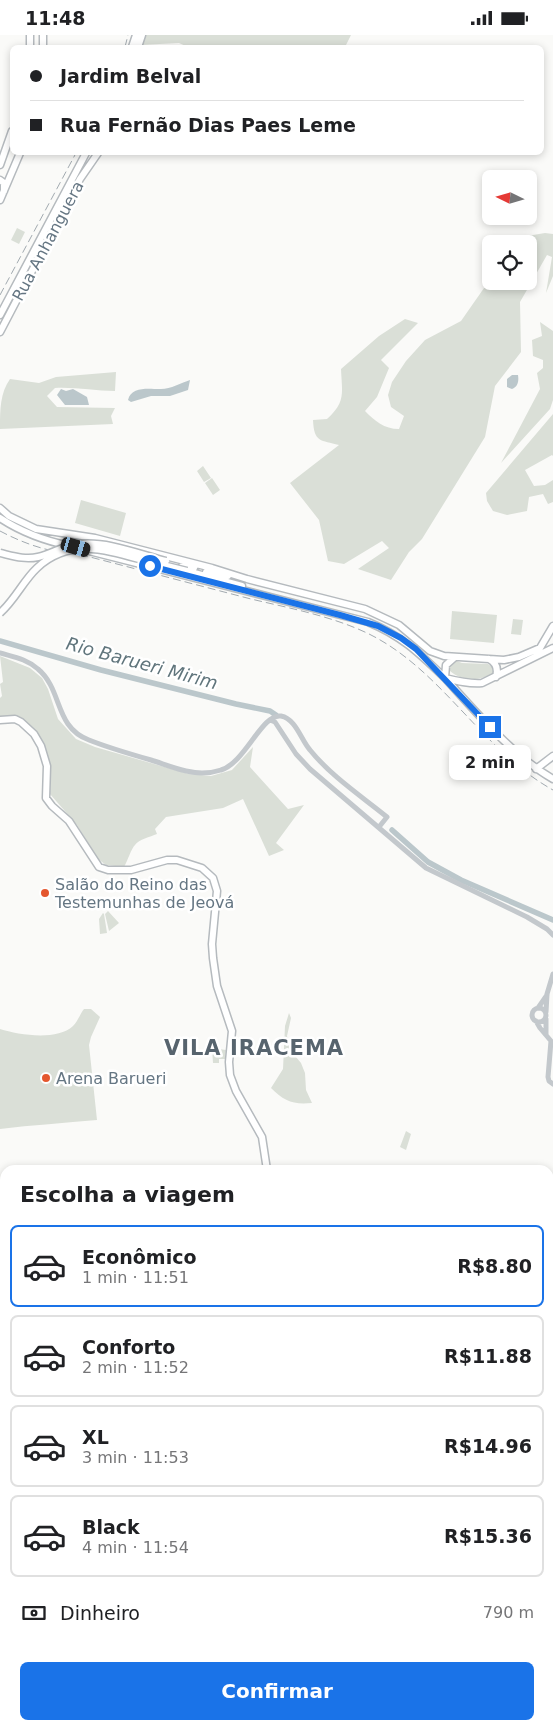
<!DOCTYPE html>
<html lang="pt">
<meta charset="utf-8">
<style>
:root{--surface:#fff;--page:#f2f2f2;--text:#202124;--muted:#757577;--line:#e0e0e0;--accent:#1a73e8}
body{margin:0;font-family:"DejaVu Sans",sans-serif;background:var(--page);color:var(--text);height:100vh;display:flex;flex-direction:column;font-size:19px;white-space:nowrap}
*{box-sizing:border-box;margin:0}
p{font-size:16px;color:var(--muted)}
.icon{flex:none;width:28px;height:28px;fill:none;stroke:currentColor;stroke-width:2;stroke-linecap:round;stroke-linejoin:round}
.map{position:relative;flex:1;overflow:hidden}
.drawer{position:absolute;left:0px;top:1130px;width:554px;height:565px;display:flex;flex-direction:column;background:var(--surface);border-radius:15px 15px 0 0;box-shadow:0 2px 8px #0003}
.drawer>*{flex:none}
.top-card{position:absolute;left:10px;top:10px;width:534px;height:110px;border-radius:8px;box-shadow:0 2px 8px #0003;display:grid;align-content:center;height:110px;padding:0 20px;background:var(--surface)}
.needle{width:32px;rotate:275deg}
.controls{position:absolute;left:482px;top:135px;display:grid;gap:10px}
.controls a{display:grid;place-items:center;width:55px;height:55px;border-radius:8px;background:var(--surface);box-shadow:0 2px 8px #0003;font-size:25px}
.end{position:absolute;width:22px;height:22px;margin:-11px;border:6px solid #1a73e8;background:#fff;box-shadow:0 0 0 2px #fff}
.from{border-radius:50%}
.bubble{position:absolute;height:35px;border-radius:8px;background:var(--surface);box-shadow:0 2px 8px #0003;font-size:16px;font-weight:800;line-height:35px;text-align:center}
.car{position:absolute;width:15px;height:30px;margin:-15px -8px;border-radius:6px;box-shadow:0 0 4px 1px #0007;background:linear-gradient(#222 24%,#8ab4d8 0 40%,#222 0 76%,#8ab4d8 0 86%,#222 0)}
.top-card b{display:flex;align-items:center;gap:18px;height:48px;font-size:19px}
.top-card b+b{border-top:1px solid var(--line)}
.top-card i{width:12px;height:12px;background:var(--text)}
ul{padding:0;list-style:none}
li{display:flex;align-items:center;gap:15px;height:82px;margin:0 10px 8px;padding:0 10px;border:2px solid var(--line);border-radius:8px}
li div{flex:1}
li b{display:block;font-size:19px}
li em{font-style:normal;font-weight:800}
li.active{border-color:var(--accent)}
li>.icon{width:45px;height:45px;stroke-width:1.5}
h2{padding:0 20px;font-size:22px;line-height:60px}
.pay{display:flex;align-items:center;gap:12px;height:55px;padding:0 20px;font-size:19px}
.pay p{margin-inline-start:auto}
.button{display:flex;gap:10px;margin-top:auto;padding:10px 20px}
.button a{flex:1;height:58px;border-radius:8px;background:var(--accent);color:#fff;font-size:20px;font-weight:800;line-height:58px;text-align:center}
.status{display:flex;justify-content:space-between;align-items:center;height:35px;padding:0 25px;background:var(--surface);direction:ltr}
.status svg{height:14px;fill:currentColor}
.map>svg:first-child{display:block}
.green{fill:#dadfd7}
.water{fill:#bbc7cb}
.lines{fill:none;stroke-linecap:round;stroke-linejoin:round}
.river{stroke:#bbc7cb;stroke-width:5.5}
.major-casing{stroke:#b5babe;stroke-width:9}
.highway-casing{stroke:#b4b9bd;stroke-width:9}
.minor{stroke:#c3c8cc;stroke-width:5}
.major{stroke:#fff;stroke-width:6}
.highway{stroke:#fff;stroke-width:7}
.rail{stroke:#a2aab0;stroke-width:1;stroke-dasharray:8 4;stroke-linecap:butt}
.major-bridge-casing{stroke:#b5babe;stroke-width:9;stroke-linecap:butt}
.major-bridge{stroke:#fff;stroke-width:6}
.route{stroke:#1a73e8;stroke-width:6}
.poi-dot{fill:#e4572e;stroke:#fff;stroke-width:2}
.labels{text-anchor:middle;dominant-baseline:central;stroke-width:5;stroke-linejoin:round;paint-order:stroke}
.street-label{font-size:16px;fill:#657683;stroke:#fff}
.poi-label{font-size:16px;fill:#657683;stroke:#fff;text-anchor:start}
.water-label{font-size:18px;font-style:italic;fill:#60757c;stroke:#fff}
.district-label{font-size:21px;font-weight:bold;letter-spacing:1px;fill:#57646e;stroke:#fff}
</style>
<div class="status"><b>11:48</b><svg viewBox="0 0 49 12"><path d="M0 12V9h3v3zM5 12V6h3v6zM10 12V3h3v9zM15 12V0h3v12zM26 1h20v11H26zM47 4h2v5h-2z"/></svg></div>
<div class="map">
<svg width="553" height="1695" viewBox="0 0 553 1695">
<rect width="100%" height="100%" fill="#fafaf8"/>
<path class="green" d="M143,0H351L345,12H188L179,8L140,10Z
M17,193L25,197L19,209L11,205Z
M545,198L553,199V241L546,258L552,222L547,220L520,267L521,317L495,351L485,402L422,504L409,517L391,545L358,534L389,513L382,506L344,529L328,526L319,485L290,448L339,410C321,405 314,408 313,385L327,384C346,367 342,358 341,334L379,301L405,284L418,288L381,325L389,333L377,362L365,376C375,386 384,394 399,394L404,381L391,372L388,360L392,347L406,326L425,305L461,286L491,243V246H529V209H516L521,202Z
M540,287L553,296V365L550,374L501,428L540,354L537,338L543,333V325L533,321L532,305L542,301Z
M116,337L115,356C95,356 75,352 55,353L47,361L57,372L115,373L111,381L113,389L0,394C0,375 0,358 10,344L39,348L56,342Z
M553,379V421L552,420L525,435L534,451L545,450L553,445V467L548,469L543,459L529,462L527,476L507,480L493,476L487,466L486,458Z
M203,431L211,443L204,447L197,436Z
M212,443L220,455L213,460L205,448Z
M81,465L126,478L120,501L75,488Z
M452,576L497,580L494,608L450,604Z
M513,584L523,585L521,600L511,599Z
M0,621L30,633L42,643L48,654L58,684L76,704L95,712L189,739L211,741L232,735L253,712L250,732L288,774L304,770L276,808L284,815L269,821L243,764L223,773L166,782L155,794L157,799C150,802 139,804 135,810C131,814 128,825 124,832L106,830L98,824L77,790L50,759C51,735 51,703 26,689C19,685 8,684 0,682V663L2,661L0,649L3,647Z
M454,625L462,628L488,629L494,633V638C480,646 463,647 450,636V631Z
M108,876L119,888L109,896L105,879Z
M103,878L104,879L107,898L100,899L99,884Z
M84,974H91L100,982L91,1002L89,1010L97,1085C65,1088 32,1090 0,1094V994C19,1000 57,1006 73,991C78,986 80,979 84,974Z
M289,978L291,983L287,1001L291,1016L301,1028L305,1038L306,1055L312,1068C293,1070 284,1066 271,1053L283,1034L285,991Z
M212,1013L226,1015L225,1024H219V1028H213Z
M406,1096L411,1099L406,1115L400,1112Z
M553,1424V1465L549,1467V1427Z"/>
<path class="water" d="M512,340H518C519,346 518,352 512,354L507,352V344Z
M190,345L188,355L170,361H151L131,367L128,365C131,351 149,354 159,354C169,355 181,348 190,345Z
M61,354L66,356L73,354L87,362L89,370H65L57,360Z"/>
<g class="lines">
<path class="river" d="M0,606L101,635L236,669L270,676L276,680
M392,795L428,827L461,845L553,885
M0,1543L5,1492"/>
<g class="major-casing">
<path id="major" d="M30,12V0
M43,12V0
M132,12L136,0
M138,12L142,0
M0,130L12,96
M0,145L4,148V156
M0,165L20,118
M0,280L86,118
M0,297L80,144L98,118
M0,473L9,481L36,494L95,503L212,533L247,544L365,574L399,590L430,616L444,621L504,625L519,622L540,613L553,591
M0,483C21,497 46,506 70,511
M89,516L368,587C402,601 419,618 445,643C457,646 469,649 482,648L553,613
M182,531L194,533
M187,536L242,551
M206,537L228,541
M455,622L446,630L445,643C476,677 513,721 553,744
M489,624C497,628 498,635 496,642
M0,685L15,684L21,687L34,699L41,711L47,731L46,763L52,771L69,786L99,832L108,835H131L167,825H177L202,833L213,843L217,856L212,909L213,923L217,951L232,996L229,1027L230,1040L236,1056L262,1102L267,1135
M536,734L553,721
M0,1188L5,1224
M0,1285L5,1283
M0,1304L5,1305
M0,1315L5,1311
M0,1343L3,1391L0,1445
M0,1463L5,1466
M413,1695L414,1690"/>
</g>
<g class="highway-casing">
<path id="highway" d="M549,1503L553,1501
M549,1516L553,1513
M373,1695L376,1690
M379,1695L381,1690"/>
</g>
<path class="minor" d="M0,618C14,622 27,624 38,634C63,655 54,692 89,705C109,713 130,719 151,725C167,730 185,738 202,738C208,738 215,737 221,735C245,728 262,678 281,681C296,684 301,705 310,715C331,741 361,761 387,782L379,792
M270,685L275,687L296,719L310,734L426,833L527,882L547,894L553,900
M532 980a7 7 0 1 1 14 0a7 7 0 1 1-14 0Z
M538,973L547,960
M546,977L547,959L553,939
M546,984V999
M536,986L540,993L551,1006L548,1042L549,1046L553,1049"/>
<use href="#major" class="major"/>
<use href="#highway" class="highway"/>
<path class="rail" d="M125,12L128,0
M0,260L76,118
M0,496C15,504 32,511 49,515C63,518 76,519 90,522C144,536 197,550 251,564C289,573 331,581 367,598C442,634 481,715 553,755"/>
<g class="major-bridge-casing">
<path id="major-bridge" d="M0,518C13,521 25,525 38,522C52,519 64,510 79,509C108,506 139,519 166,526
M0,578C15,565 23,546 37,533C68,504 103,514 139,524C155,528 171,532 187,536"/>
</g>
<use href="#major-bridge" class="major-bridge"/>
</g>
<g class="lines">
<path class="route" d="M150,531L340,580L378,591L401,603L416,614L490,692"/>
</g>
<g class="poi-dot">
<circle cx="45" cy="858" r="5"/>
<circle cx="46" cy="1043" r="5"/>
</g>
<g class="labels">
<g class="street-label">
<text transform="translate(48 206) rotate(-62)">Rua Anhanguera</text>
</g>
<g class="poi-label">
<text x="55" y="849">Salão do Reino das<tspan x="55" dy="18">Testemunhas de Jeová</tspan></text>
<text x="56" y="1043">Arena Barueri</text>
</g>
<g class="water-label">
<text transform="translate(142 628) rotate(15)">Rio Barueri Mirim</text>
</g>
<g class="district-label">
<text x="254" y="1013">VILA IRACEMA</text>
</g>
</g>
</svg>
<div class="controls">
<a><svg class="needle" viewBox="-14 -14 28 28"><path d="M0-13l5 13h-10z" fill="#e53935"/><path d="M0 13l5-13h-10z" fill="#757577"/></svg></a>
<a><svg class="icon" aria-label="locate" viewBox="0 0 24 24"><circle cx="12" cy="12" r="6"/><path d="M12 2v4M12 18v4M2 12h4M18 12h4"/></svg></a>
</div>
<i class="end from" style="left:150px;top:531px"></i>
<i class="end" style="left:490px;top:692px"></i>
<div class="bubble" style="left:449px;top:710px;width:82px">2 min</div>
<i class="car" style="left:76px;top:512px;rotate:106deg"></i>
<div class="top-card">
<b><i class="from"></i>Jardim Belval</b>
<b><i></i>Rua Fernão Dias Paes Leme</b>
</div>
<section class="drawer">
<h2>Escolha a viagem</h2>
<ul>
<li class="active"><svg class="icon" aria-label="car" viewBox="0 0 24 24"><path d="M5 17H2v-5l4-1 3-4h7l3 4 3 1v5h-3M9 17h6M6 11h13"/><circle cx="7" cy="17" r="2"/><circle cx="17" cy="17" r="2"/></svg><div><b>Econômico</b><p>1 min · 11:51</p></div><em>R$8.80</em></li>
<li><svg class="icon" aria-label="car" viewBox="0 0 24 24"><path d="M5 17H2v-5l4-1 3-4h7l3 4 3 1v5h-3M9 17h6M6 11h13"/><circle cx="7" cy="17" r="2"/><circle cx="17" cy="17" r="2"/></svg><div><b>Conforto</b><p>2 min · 11:52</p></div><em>R$11.88</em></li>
<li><svg class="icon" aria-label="car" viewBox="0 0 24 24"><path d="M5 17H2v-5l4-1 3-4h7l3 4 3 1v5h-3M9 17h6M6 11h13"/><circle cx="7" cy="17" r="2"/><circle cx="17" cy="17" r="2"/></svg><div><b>XL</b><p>3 min · 11:53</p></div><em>R$14.96</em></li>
<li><svg class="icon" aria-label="car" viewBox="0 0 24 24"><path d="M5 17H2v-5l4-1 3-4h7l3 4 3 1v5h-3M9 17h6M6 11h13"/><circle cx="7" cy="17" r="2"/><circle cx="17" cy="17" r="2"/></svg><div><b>Black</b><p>4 min · 11:54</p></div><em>R$15.36</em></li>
</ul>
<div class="pay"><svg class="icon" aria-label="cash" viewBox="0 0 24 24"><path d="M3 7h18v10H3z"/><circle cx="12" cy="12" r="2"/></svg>Dinheiro<p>790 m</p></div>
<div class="button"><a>Confirmar</a></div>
</section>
</div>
